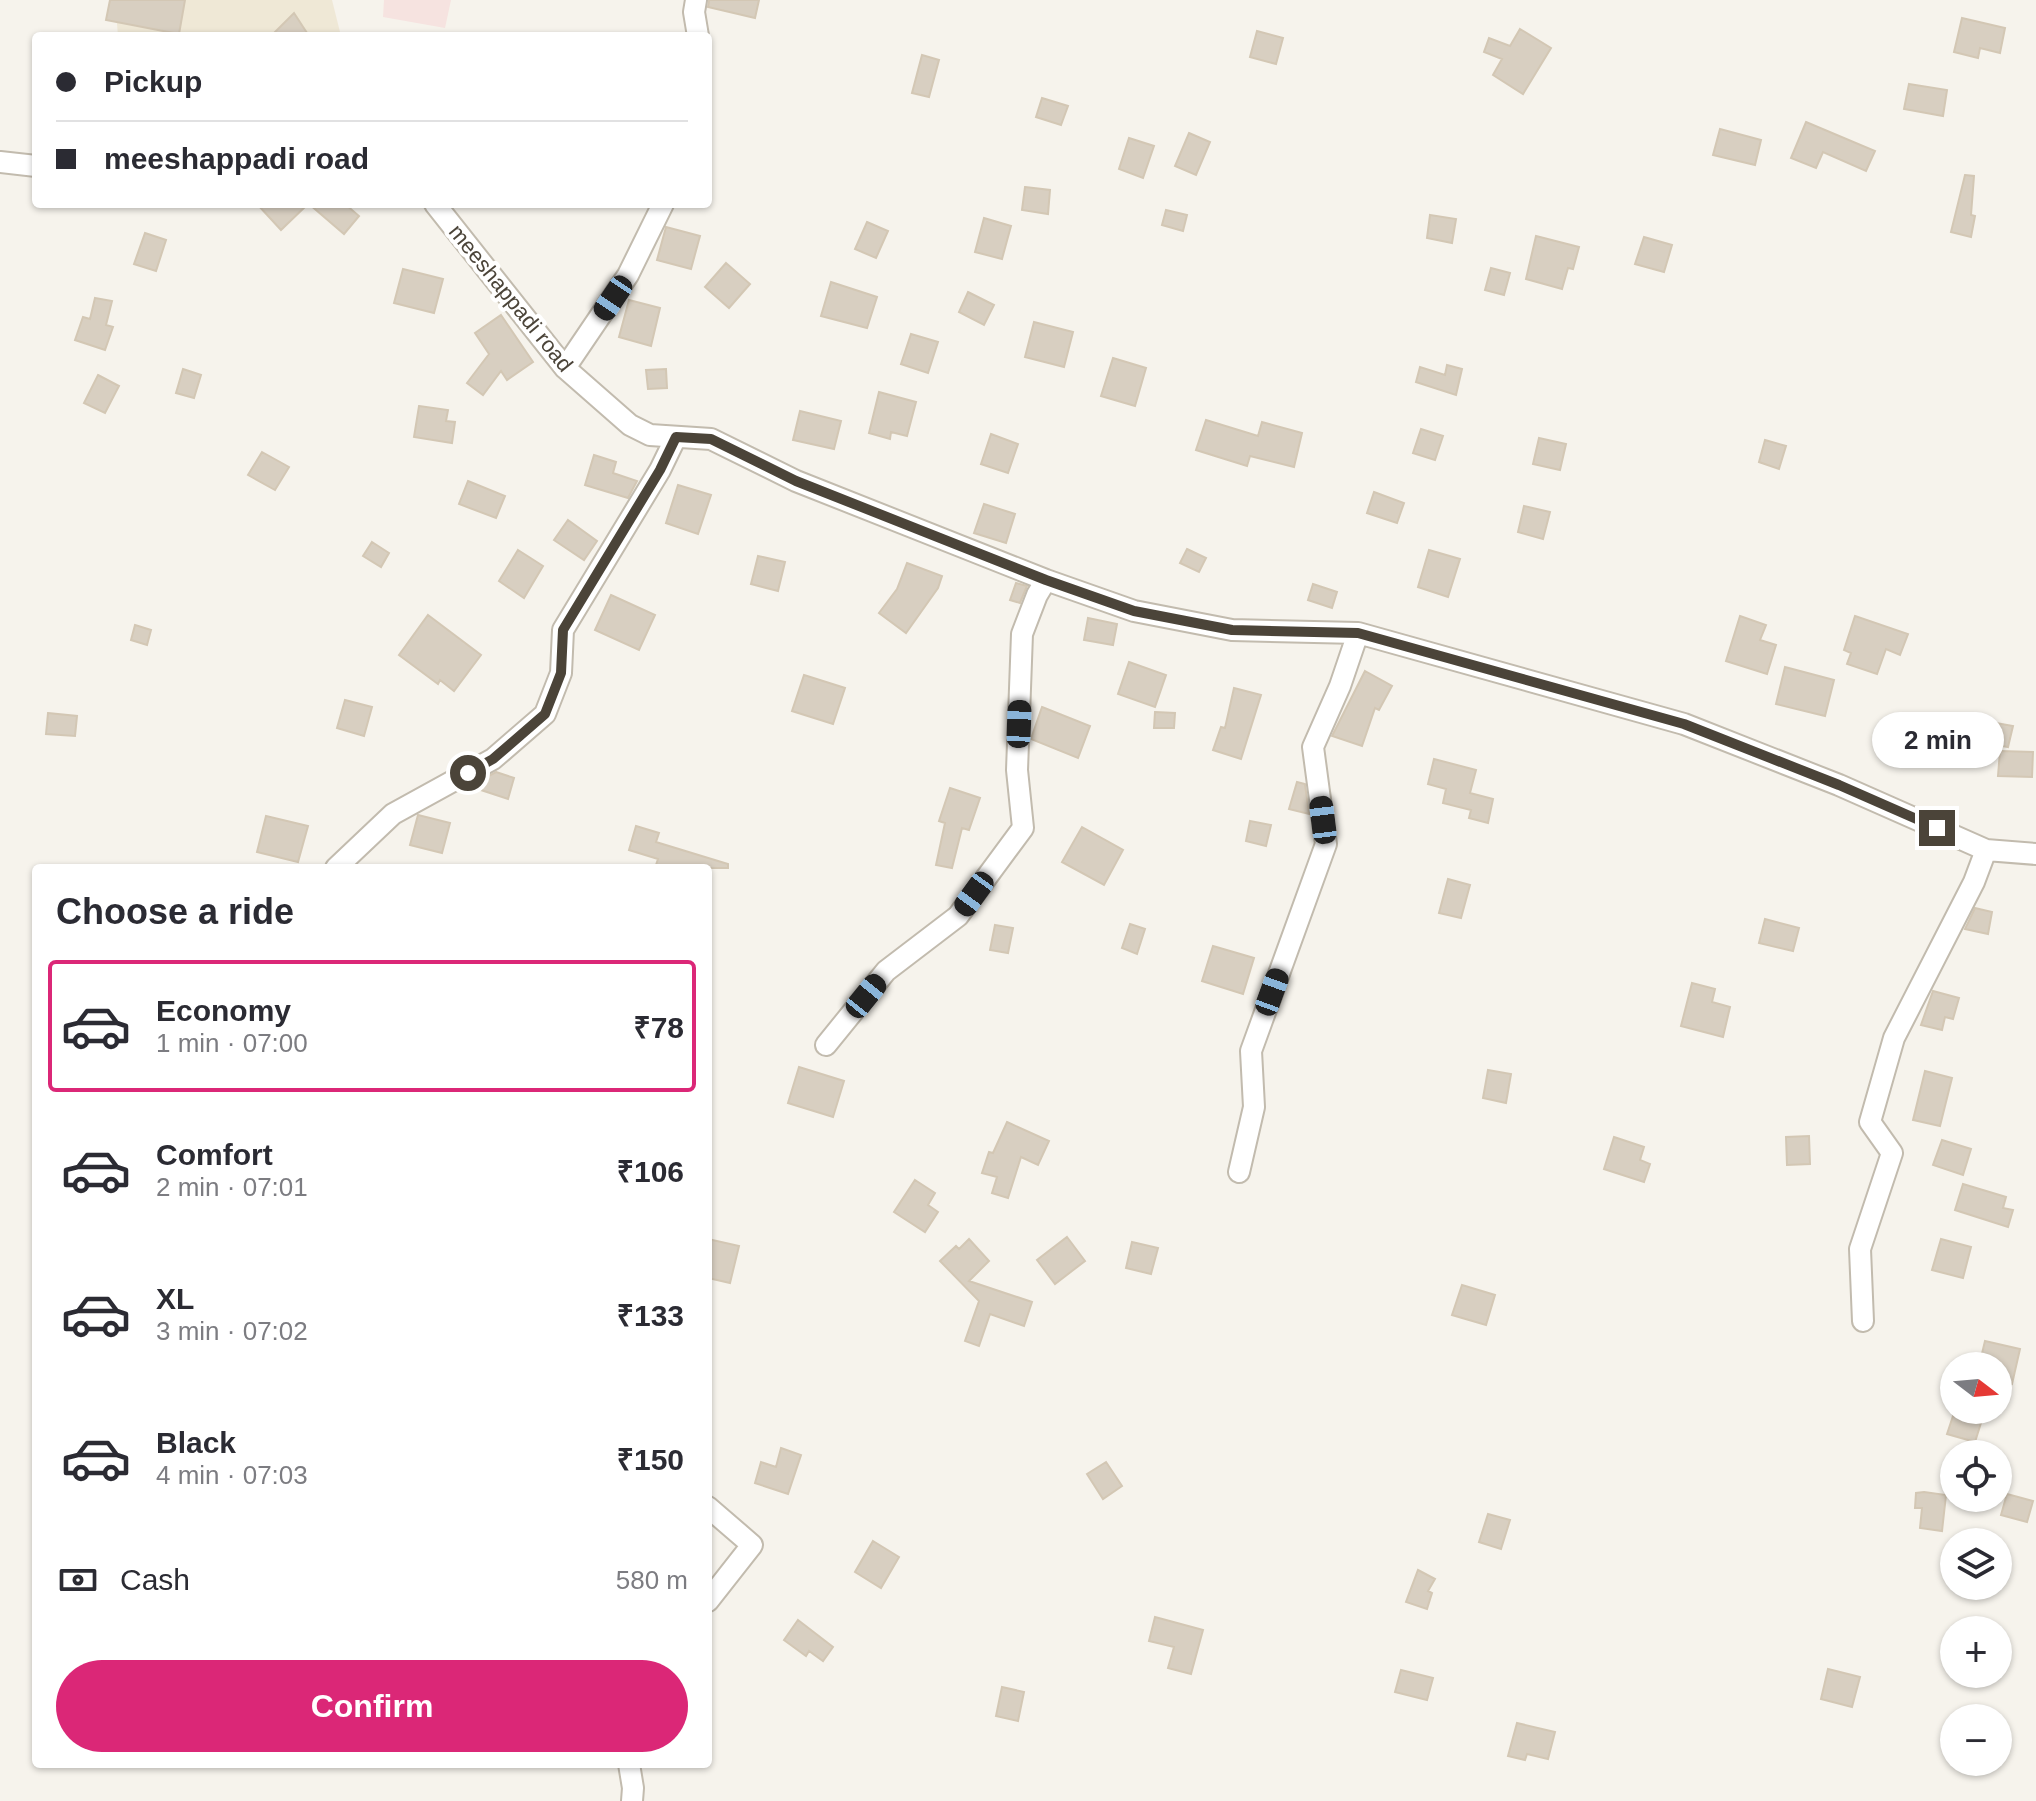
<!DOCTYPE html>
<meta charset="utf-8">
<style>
:root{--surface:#fff;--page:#f7f7f7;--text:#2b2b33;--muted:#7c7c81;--line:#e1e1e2;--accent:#db2777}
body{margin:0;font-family:Arial,sans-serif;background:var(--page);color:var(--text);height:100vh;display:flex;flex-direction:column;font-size:30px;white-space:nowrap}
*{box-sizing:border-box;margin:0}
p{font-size:26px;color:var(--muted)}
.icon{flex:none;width:44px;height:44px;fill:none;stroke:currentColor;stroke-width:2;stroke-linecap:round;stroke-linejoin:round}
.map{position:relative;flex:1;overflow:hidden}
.sheet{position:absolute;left:32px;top:864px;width:680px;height:904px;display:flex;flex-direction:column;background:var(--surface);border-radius:8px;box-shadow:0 2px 6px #0004}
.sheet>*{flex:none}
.top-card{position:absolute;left:32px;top:32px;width:680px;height:176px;border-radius:8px;box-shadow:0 2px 6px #0004;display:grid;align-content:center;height:176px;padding:0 24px;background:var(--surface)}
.needle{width:52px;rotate:106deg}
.buttons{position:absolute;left:1940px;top:1352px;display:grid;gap:16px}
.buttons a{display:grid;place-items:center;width:72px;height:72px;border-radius:50%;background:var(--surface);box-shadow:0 2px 6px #0004;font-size:40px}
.end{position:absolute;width:36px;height:36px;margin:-18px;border:10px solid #4b4439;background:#fff;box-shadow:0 0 0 4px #fff}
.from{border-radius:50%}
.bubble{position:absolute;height:56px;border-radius:28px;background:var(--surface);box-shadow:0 2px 6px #0004;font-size:26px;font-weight:700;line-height:56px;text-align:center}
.car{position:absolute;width:24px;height:48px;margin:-24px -12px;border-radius:10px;box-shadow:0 0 6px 2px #0007;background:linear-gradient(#222 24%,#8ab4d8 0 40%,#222 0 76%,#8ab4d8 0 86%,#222 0)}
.top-card b{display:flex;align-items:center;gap:28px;height:76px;font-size:30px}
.top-card b+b{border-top:2px solid var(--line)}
.top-card i{width:20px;height:20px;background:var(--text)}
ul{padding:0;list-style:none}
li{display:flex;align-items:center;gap:24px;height:132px;margin:0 16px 12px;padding:0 8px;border:4px solid transparent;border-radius:8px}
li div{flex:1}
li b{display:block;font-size:30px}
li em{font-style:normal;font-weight:700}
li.selected{border-color:var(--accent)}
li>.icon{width:72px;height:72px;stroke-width:1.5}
h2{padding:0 24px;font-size:36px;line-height:96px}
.pay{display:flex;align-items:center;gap:20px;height:88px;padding:0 24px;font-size:30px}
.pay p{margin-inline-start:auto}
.primary-button{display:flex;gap:16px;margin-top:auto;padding:16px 24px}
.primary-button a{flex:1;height:92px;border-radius:48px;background:var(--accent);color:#fff;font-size:32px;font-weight:700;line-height:92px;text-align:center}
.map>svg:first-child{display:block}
.education{fill:#efe8d6}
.medical{fill:#f6e3e0}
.building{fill:#d8cfc1;stroke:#d3c7b4;stroke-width:2}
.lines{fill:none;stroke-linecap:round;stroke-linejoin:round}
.minor-casing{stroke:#c2bbae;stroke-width:24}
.minor{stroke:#fff;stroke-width:20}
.route{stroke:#4b4439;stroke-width:10}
.labels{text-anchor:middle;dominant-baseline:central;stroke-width:8;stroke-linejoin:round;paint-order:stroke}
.street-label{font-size:22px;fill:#4b4439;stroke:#fff}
</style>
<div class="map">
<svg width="2036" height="1801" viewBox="0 0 2036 1801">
<rect width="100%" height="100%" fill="#f6f3ec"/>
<path class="education" d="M115,0H332L341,36H118Z"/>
<path class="medical" d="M384,0H451L445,28L383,17Z"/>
<path class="building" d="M110,0H185L179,34L106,20Z
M709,0H759L755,18L708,7Z
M294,13L309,36H271Z
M1962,18L2005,28L2000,53L1980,48L1978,58L1954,52Z
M1520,29L1551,48L1523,94L1493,75L1502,59L1484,52L1489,38L1510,46Z
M1257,31L1283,38L1276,64L1250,57Z
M922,55L939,60L929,97L912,93Z
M1909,84L1947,90L1943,116L1904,109Z
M1042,98L1068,106L1061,125L1036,117Z
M1806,122L1875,151L1866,171L1823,152L1816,168L1791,158Z
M1720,129L1761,140L1755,165L1713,155Z
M1189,133L1210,142L1196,175L1175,166Z
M1129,138L1154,146L1143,178L1119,169Z
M1965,175L1974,176L1971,215L1975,216L1971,237L1951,232Z
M1025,187L1050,190L1048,214L1022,210Z
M257,204H308L281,230Z
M309,204H345L359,216L344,234Z
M1166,210L1187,215L1183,231L1162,225Z
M1430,215L1456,219L1452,243L1427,238Z
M984,218L1011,226L1002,259L975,252Z
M867,222L888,231L876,258L855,249Z
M666,227L700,236L691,269L657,260Z
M145,233L166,240L156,271L134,264Z
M1536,236L1579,247L1573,269L1568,268L1562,289L1526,279Z
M1644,237L1672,245L1664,272L1635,264Z
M726,263L750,284L729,308L705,287Z
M1491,268L1510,273L1504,295L1485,290Z
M403,269L443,279L434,313L394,303Z
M831,282L877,297L867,328L821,316Z
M968,292L994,305L984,325L959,312Z
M95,298L112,301L106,325L113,327L105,350L75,340L83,317L90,319Z
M629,300L660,308L651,346L619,337Z
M501,315L533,362L507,380L501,371L483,395L467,383L489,354L475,333Z
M1034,322L1073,332L1064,367L1025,357Z
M911,334L938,342L928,373L901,364Z
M1113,358L1146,368L1135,406L1101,396Z
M1447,365L1462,369L1456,395L1416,382L1420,367L1445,375Z
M183,369L201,375L194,398L176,393Z
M666,369L667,388L648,389L646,370Z
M98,375L119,386L105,413L84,403Z
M879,392L916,402L907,436L891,432L890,439L869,433Z
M419,406L448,410L446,421L455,422L452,443L414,437Z
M800,411L841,421L834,449L793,440Z
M1206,420L1258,436L1262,422L1302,433L1294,467L1250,456L1247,466L1196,450Z
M1421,429L1443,436L1435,460L1413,453Z
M991,434L1018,444L1008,473L981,464Z
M1539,438L1566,444L1560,470L1533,464Z
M1765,440L1786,446L1779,469L1759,462Z
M262,452L289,467L275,490L248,475Z
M594,455L616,462L613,473L637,481L628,498L585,485Z
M468,481L505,496L496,518L459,504Z
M678,485L711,495L698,534L666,523Z
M1374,492L1404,503L1397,523L1367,513Z
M984,504L1015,514L1006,543L974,533Z
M1524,506L1550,512L1543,539L1518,532Z
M568,520L597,541L584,560L554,540Z
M372,542L389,553L381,567L363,556Z
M1187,549L1206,558L1199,572L1180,563Z
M518,550L543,566L524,598L499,581Z
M1429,550L1460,559L1448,597L1418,587Z
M758,556L785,562L778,591L751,584Z
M907,563L942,576L938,588L906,633L879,613L897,589Z
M1016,583L1027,586L1020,603L1010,600Z
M1313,584L1337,592L1332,608L1308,600Z
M611,595L655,615L639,650L595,630Z
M428,615L481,655L454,691L440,680L438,684L399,655Z
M1740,616L1766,625L1760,640L1776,645L1767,674L1726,661Z
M1855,616L1908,634L1900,655L1886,649L1877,674L1847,664L1851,653L1844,650Z
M1088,618L1117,624L1113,645L1084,640Z
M135,625L151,630L147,645L131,640Z
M1129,662L1166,675L1155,707L1118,694Z
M1785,667L1834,680L1825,716L1776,704Z
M1365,671L1392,686L1379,710L1375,708L1362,746L1332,736Z
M804,675L845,688L833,724L792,711Z
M1234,688L1261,695L1241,759L1213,750L1221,727L1225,728Z
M345,700L372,707L364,736L337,728Z
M1042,707L1090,726L1078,758L1031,739Z
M1155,712L1175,713L1174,728H1154Z
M48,713L77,716L75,736L46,734Z
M1996,723L2013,726L2008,747L1991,744Z
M2000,751L2033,752L2032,777L1998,776Z
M1434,759L1476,770L1470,793L1493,799L1488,823L1469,818L1471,810L1443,803L1446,789L1428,784Z
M496,772L514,778L508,799L481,790L485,778Z
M1297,782L1305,784L1309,814L1289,809Z
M950,788L980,798L969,830L962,828L952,868L936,865L945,823L939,821Z
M418,815L450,823L442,853L410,845Z
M266,816L308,826L298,862L257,852Z
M1250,821L1271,825L1266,846L1246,841Z
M636,826L659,833L656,842L728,864V868H655L658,859L629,850Z
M1082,827L1123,850L1104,885L1062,862Z
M1448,879L1470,885L1461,918L1439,913Z
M1975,908L1992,912L1988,934L1965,929Z
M1765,919L1799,928L1793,951L1759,943Z
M1130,924L1145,929L1137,954L1122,948Z
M995,925L1013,928L1008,953L990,950Z
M1213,946L1254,958L1243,994L1202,981Z
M1692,983L1715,989L1712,1002L1730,1007L1723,1037L1681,1026Z
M1933,991L1959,998L1953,1019L1945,1017L1942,1030L1921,1025Z
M799,1067L844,1081L833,1117L788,1103Z
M1488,1070L1511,1074L1506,1103L1483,1098Z
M1925,1071L1952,1078L1940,1126L1913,1120Z
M1007,1122L1049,1141L1038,1165L1021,1157L1008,1198L992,1193L997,1177L982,1173L989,1152L993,1153Z
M1809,1136L1810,1164L1787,1165L1786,1137Z
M1614,1137L1644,1147L1640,1160L1650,1164L1644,1182L1604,1169Z
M1942,1140L1971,1149L1963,1175L1933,1165Z
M915,1180L935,1193L928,1205L938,1212L925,1232L894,1212Z
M1963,1184L2006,1197L2003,1208L2013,1210L2008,1227L1955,1210Z
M1067,1237L1085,1261L1055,1284L1037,1260Z
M708,1239L739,1246L730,1283L708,1278Z
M969,1239L989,1261L969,1281L1032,1302L1024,1326L990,1314L979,1346L965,1341L979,1301L940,1261L956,1246L959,1249Z
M1941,1239L1971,1247L1963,1278L1932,1270Z
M1132,1242L1158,1248L1151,1274L1126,1268Z
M1462,1285L1495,1295L1486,1325L1452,1315Z
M1985,1341L2020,1349L2012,1384L1998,1381V1366H1979Z
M1955,1410H1985L1975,1442L1947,1434Z
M781,1448L801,1455L788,1494L755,1483L761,1462L776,1467Z
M1106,1462L1122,1486L1103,1499L1087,1474Z
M1924,1492L1946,1495L1942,1531L1920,1528L1922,1508H1915L1916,1493Z
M2007,1494L2033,1501L2027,1522L2001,1515Z
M1488,1514L1510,1520L1501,1549L1479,1542Z
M873,1541L899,1557L881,1588L855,1572Z
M1418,1570L1435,1579L1428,1591L1432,1593L1427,1609L1406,1602Z
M1155,1617L1203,1630L1191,1674L1168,1668L1174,1647L1149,1641Z
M798,1620L833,1647L823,1661L809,1651L806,1656L784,1640Z
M1828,1669L1860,1677L1852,1707L1821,1699Z
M1401,1670L1433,1678L1427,1700L1395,1692Z
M1002,1687L1024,1692L1018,1721L996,1716Z
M1517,1723L1555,1732L1548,1759L1527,1754L1525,1760L1508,1756Z"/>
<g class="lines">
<g class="minor-casing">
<path id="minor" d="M696,0L694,12L698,36
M0,162L36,166
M435,204L565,368L630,425L650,435L711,439L796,481L1046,580L1134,611L1232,630L1358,633L1684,724L1839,785L1986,850L2036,854
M565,368L628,275L663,204
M336,868L393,814L493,759L545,714L561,673L563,630L660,470L676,437
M826,1045L886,971L958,916L1023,828L1017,770L1022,634L1037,595L1046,580
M1239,1172L1254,1107L1251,1051L1326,844L1313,747L1340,686L1358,633
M1863,1321L1860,1249L1892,1153L1870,1122L1894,1038L1974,882L1986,850
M708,1507L752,1545L708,1601
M629,1764L633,1788L632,1801"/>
</g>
<use href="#minor" class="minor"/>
</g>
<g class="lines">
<path class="route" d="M468,773L493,759L545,714L561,673L563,630L660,470L676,437L711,439L796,481L1046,580L1134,611L1232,630L1358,633L1684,724L1839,785L1937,828"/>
</g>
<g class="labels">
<g class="street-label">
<text transform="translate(511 298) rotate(51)">meeshappadi road</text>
</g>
</g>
</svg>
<div class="buttons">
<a><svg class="needle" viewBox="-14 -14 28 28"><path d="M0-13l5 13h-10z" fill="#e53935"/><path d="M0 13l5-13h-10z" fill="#7c7c81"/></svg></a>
<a><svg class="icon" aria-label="locate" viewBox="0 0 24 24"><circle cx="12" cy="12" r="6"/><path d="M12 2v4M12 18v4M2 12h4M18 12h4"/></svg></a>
<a><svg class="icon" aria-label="layers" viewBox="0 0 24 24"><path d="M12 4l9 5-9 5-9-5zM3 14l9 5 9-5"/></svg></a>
<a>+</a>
<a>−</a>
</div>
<i class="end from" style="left:468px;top:773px"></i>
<i class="end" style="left:1937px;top:828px"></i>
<div class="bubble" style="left:1872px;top:712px;width:132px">2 min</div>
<i class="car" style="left:613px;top:298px;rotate:214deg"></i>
<i class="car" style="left:1019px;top:724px;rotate:2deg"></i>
<i class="car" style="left:1323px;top:820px;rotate:353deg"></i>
<i class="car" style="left:974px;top:894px;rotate:216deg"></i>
<i class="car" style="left:1272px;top:992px;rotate:20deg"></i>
<i class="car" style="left:866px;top:996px;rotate:39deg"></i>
<div class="top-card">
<b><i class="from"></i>Pickup</b>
<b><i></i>meeshappadi road</b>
</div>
<section class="sheet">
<h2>Choose a ride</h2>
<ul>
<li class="selected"><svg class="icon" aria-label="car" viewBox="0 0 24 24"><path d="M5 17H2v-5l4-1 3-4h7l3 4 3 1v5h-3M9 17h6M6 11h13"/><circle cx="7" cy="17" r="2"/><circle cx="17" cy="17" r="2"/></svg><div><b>Economy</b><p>1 min · 07:00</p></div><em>₹78</em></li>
<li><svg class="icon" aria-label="car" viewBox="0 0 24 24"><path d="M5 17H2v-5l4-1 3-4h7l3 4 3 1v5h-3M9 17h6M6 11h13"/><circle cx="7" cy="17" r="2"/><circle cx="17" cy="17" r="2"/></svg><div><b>Comfort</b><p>2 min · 07:01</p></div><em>₹106</em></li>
<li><svg class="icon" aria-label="car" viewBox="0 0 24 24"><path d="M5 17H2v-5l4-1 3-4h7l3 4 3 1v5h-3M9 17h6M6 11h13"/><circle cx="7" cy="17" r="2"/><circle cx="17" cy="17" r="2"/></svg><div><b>XL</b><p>3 min · 07:02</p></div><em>₹133</em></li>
<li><svg class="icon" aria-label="car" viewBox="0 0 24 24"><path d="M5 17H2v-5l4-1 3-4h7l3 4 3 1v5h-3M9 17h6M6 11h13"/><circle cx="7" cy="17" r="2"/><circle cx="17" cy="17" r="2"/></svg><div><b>Black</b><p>4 min · 07:03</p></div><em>₹150</em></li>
</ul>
<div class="pay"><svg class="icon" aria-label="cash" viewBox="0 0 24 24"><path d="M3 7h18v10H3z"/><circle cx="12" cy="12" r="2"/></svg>Cash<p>580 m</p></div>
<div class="primary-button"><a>Confirm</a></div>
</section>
</div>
